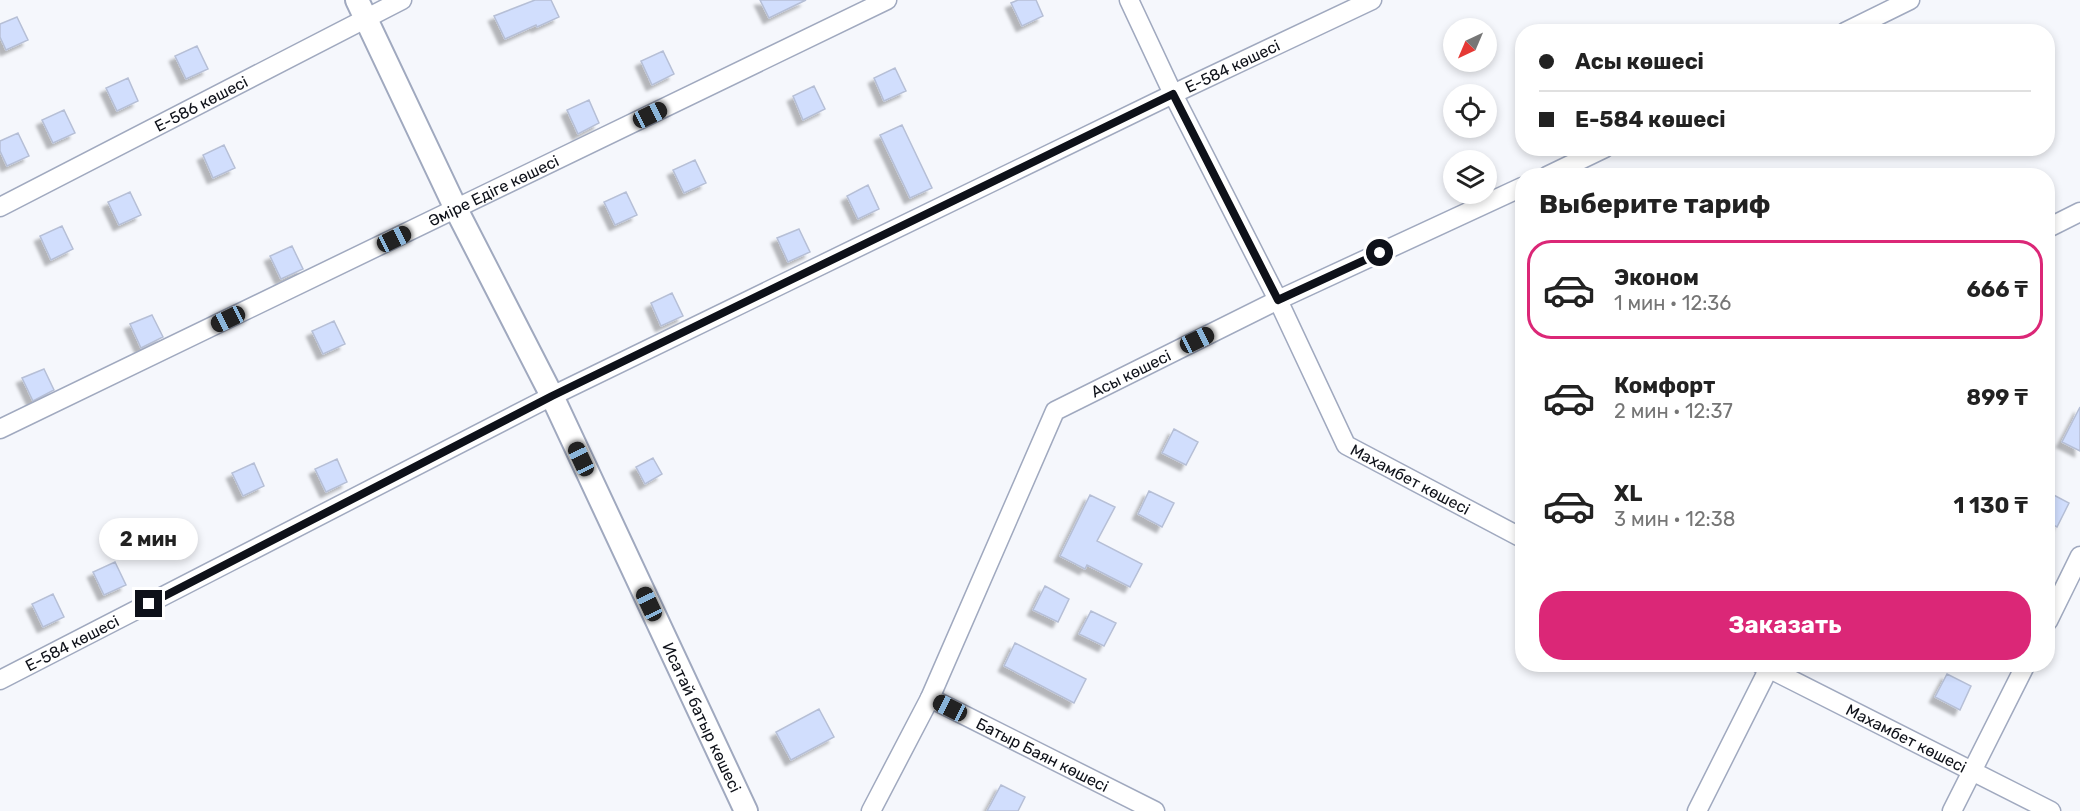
<!DOCTYPE html>
<html lang="ru">
<meta charset="utf-8">
<style>
:root{--surface:#fff;--page:#f6f6f6;--text:#222;--muted:#767676;--line:#e0e0e0;--accent:#db2777}
body{margin:0;font-family:Rubik,sans-serif;background:var(--page);color:var(--text);height:100vh;display:flex;flex-direction:column;font-size:22px;white-space:nowrap}
*{box-sizing:border-box;margin:0}
p{font-size:20px;color:var(--muted)}
.icon{flex:none;width:33px;height:33px;fill:none;stroke:currentColor;stroke-width:2;stroke-linecap:round;stroke-linejoin:round}
.map{position:relative;flex:1;overflow:hidden}
.sheet{position:absolute;left:1515px;top:168px;width:540px;height:504px;display:flex;flex-direction:column;background:var(--surface);border-radius:24px;box-shadow:0 3px 9px #0003}
.sheet>*{flex:none}
.guide{position:absolute;left:1515px;top:24px;width:540px;height:132px;border-radius:24px;box-shadow:0 3px 9px #0003;display:grid;align-content:center;height:132px;padding:0 24px;background:var(--surface)}
.needle{width:39px;rotate:224deg}
.tools{position:absolute;left:1443px;top:18px;display:grid;gap:12px}
.tools a{display:grid;place-items:center;width:54px;height:54px;border-radius:50%;background:var(--surface);box-shadow:0 3px 9px #0003;font-size:30px}
.end{position:absolute;width:27px;height:27px;margin:-14px;border:8px solid #0e1119;background:#fff;box-shadow:0 0 0 3px #fff}
.from{border-radius:50%}
.bubble{position:absolute;height:42px;border-radius:21px;background:var(--surface);box-shadow:0 3px 9px #0003;font-size:20px;font-weight:700;line-height:42px;text-align:center}
.car{position:absolute;width:18px;height:36px;margin:-18px -9px;border-radius:8px;box-shadow:0 0 4px 2px #0007;background:linear-gradient(#222 24%,#8ab4d8 0 40%,#222 0 76%,#8ab4d8 0 86%,#222 0)}
.guide b{display:flex;align-items:center;gap:21px;height:57px;font-size:22px}
.guide b+b{border-top:2px solid var(--line)}
.guide i{width:15px;height:15px;background:var(--text)}
ul{padding:0;list-style:none}
li{display:flex;align-items:center;gap:18px;height:99px;margin:0 12px 9px;padding:0 12px;border:3px solid transparent;border-radius:24px}
li div{flex:1}
li b{display:block;font-size:22px}
li em{font-style:normal;font-weight:700}
li.on{border-color:var(--accent)}
li>.icon{width:54px;height:54px;stroke-width:1.5}
h2{padding:0 24px;font-size:27px;line-height:72px}
.primary-button{display:flex;gap:12px;margin-top:auto;padding:12px 24px}
.primary-button a{flex:1;height:69px;border-radius:24px;background:var(--accent);color:#fff;font-size:24px;font-weight:700;line-height:69px;text-align:center}
.map>svg:first-child{display:block}
.building{fill:#d1defd;stroke:#b6bfd6;stroke-width:1.5;filter:url(#shadow)}
.lines{fill:none;stroke-linecap:round;stroke-linejoin:round}
.minor-casing{stroke:#a0a9bf;stroke-width:21}
.tertiary-casing{stroke:#a0a9bf;stroke-width:26}
.minor{stroke:#fff;stroke-width:18}
.tertiary{stroke:#fff;stroke-width:22}
.route{stroke:#0e1119;stroke-width:8}
.labels{text-anchor:middle;dominant-baseline:central;stroke-width:4.5;stroke-linejoin:round;paint-order:stroke}
.street-label{font-size:16px;fill:#0e1119;stroke:#f5f7fc}
</style>
<div class="map">
<svg width="2080" height="811" viewBox="0 0 2080 811">
<defs>
<filter id="shadow"><feDropShadow dx="-5.5" dy="5.5" stdDeviation="1.5" flood-color="#0004"/></filter>
</defs>
<rect width="100%" height="100%" fill="#f5f7fc"/>
<path class="building" d="M535,0H551L559,17L537,27L536,25L505,39L494,16Z
M760,0H806L769,18Z
M1018,0H1036L1043,16L1022,26L1011,3Z
M17,17L28,40L6,50L0,37V24Z
M197,46L208,69L186,79L175,56Z
M663,51L674,74L652,85L641,61Z
M895,68L906,91L884,101L874,78Z
M128,78L138,101L117,111L106,88Z
M814,86L825,109L803,120L793,96Z
M589,100L599,123L578,134L567,110Z
M64,110L75,133L53,143L42,120Z
M902,125L932,188L910,198L880,135Z
M18,133L29,156L7,166L0,151V141Z
M224,145L235,168L213,178L203,155Z
M695,160L706,183L684,193L673,170Z
M868,185L879,209L858,219L847,196Z
M130,192L141,215L119,225L108,202Z
M626,192L637,215L615,225L604,202Z
M62,226L73,249L51,260L40,236Z
M799,229L810,252L788,262L777,238Z
M292,246L303,269L281,279L270,256Z
M672,293L683,316L661,326L651,303Z
M152,315L163,337L141,348L130,324Z
M334,321L345,344L323,354L312,331Z
M44,369L54,390L33,401L22,378Z
M2080,407V451L2062,442Z
M1174,429L1198,442L1186,465L1162,453Z
M653,458L662,474L645,484L636,467Z
M337,459L347,482L326,492L315,469Z
M254,463L264,486L243,496L232,473Z
M1149,491L1174,503L1162,527L1138,514Z
M2048,492L2069,503L2057,527L2048,522Z
M1090,495L1115,507L1097,541L1142,564L1130,587L1087,565L1085,569L1060,556Z
M115,562L126,585L104,595L93,572Z
M1045,586L1069,599L1058,622L1033,610Z
M53,594L64,617L43,627L32,604Z
M1091,611L1116,623L1104,646L1079,634Z
M1015,643L1086,679L1074,703L1004,666Z
M1947,674L1971,686L1960,710L1935,697Z
M819,709L834,737L791,760L776,732Z
M1001,785L1025,797L1018,811H987Z"/>
<g class="lines">
<g class="minor-casing">
<g id="minor">
<path id="s1" d="M1129,0L1173,94L1278,300L1346,445L1522,538"/>
<path d="M1845,32L1910,0"/>
<path d="M1547,176L1605,148"/>
<path id="s2" d="M0,207L402,0"/>
<path d="M2048,228L2080,212"/>
<path id="s3" d="M0,429L887,0"/>
<path d="M2048,621L2080,556"/>
<path id="s4" d="M1760,664L2051,811"/>
<path id="s5" d="M0,680L552,396L1173,94L1372,0"/>
<path id="s6" d="M930,698L1155,811"/>
<path id="s7" d="M871,811L930,698L1055,411L1278,300L1522,187"/>
<path d="M1697,811L1771,664"/>
<path d="M1952,811L2026,664"/>
</g>
</g>
<g class="tertiary-casing">
<g id="tertiary">
<path id="s8" d="M357,0L456,209L552,396L746,811"/>
</g>
</g>
<use href="#minor" class="minor"/>
<use href="#tertiary" class="tertiary"/>
</g>
<g class="lines">
<path class="route" d="M149,604L552,396L1173,94L1278,300L1380,253"/>
</g>
<g class="labels">
<g class="street-label">
<text stroke="none"><textPath href="#s5" startOffset="1377">Е-584 көшесі</textPath></text>
<text stroke="none"><textPath href="#s2" startOffset="226">Е-586 көшесі</textPath></text>
<text stroke="none"><textPath href="#s3" startOffset="548">Әміре Едіге көшесі</textPath></text>
<text stroke="none"><textPath href="#s7" startOffset="525">Асы көшесі</textPath></text>
<text stroke="none"><textPath href="#s1" startOffset="568">Махамбет көшесі</textPath></text>
<text stroke="none"><textPath href="#s5" startOffset="81">Е-584 көшесі</textPath></text>
<text stroke="none"><textPath href="#s8" startOffset="796">Исатай батыр көшесі</textPath></text>
<text stroke="none"><textPath href="#s4" startOffset="164">Махамбет көшесі</textPath></text>
<text stroke="none"><textPath href="#s6" startOffset="126">Батыр Баян көшесі</textPath></text>
</g>
</g>
</svg>
<div class="tools">
<a><svg class="needle" viewBox="-14 -14 28 28"><path d="M0-13l5 13h-10z" fill="#e53935"/><path d="M0 13l5-13h-10z" fill="#767676"/></svg></a>
<a><svg class="icon" aria-label="locate" viewBox="0 0 24 24"><circle cx="12" cy="12" r="6"/><path d="M12 2v4M12 18v4M2 12h4M18 12h4"/></svg></a>
<a><svg class="icon" aria-label="layers" viewBox="0 0 24 24"><path d="M12 4l9 5-9 5-9-5zM3 14l9 5 9-5"/></svg></a>
</div>
<i class="end from" style="left:1380px;top:253px"></i>
<i class="end" style="left:149px;top:604px"></i>
<div class="bubble" style="left:99px;top:518px;width:99px">2 мин</div>
<i class="car" style="left:650px;top:115px;rotate:64deg"></i>
<i class="car" style="left:394px;top:239px;rotate:64deg"></i>
<i class="car" style="left:228px;top:319px;rotate:244deg"></i>
<i class="car" style="left:1197px;top:340px;rotate:64deg"></i>
<i class="car" style="left:581px;top:459px;rotate:335deg"></i>
<i class="car" style="left:649px;top:604px;rotate:335deg"></i>
<i class="car" style="left:950px;top:708px;rotate:297deg"></i>
<div class="guide">
<b><i class="from"></i>Асы көшесі</b>
<b><i></i>Е-584 көшесі</b>
</div>
<section class="sheet">
<h2>Выберите тариф</h2>
<ul>
<li class="on"><svg class="icon" aria-label="car" viewBox="0 0 24 24"><path d="M5 17H2v-5l4-1 3-4h7l3 4 3 1v5h-3M9 17h6M6 11h13"/><circle cx="7" cy="17" r="2"/><circle cx="17" cy="17" r="2"/></svg><div><b>Эконом</b><p>1 мин · 12:36</p></div><em>666 ₸</em></li>
<li><svg class="icon" aria-label="car" viewBox="0 0 24 24"><path d="M5 17H2v-5l4-1 3-4h7l3 4 3 1v5h-3M9 17h6M6 11h13"/><circle cx="7" cy="17" r="2"/><circle cx="17" cy="17" r="2"/></svg><div><b>Комфорт</b><p>2 мин · 12:37</p></div><em>899 ₸</em></li>
<li><svg class="icon" aria-label="car" viewBox="0 0 24 24"><path d="M5 17H2v-5l4-1 3-4h7l3 4 3 1v5h-3M9 17h6M6 11h13"/><circle cx="7" cy="17" r="2"/><circle cx="17" cy="17" r="2"/></svg><div><b>XL</b><p>3 мин · 12:38</p></div><em>1 130 ₸</em></li>
</ul>
<div class="primary-button"><a>Заказать</a></div>
</section>
</div>
